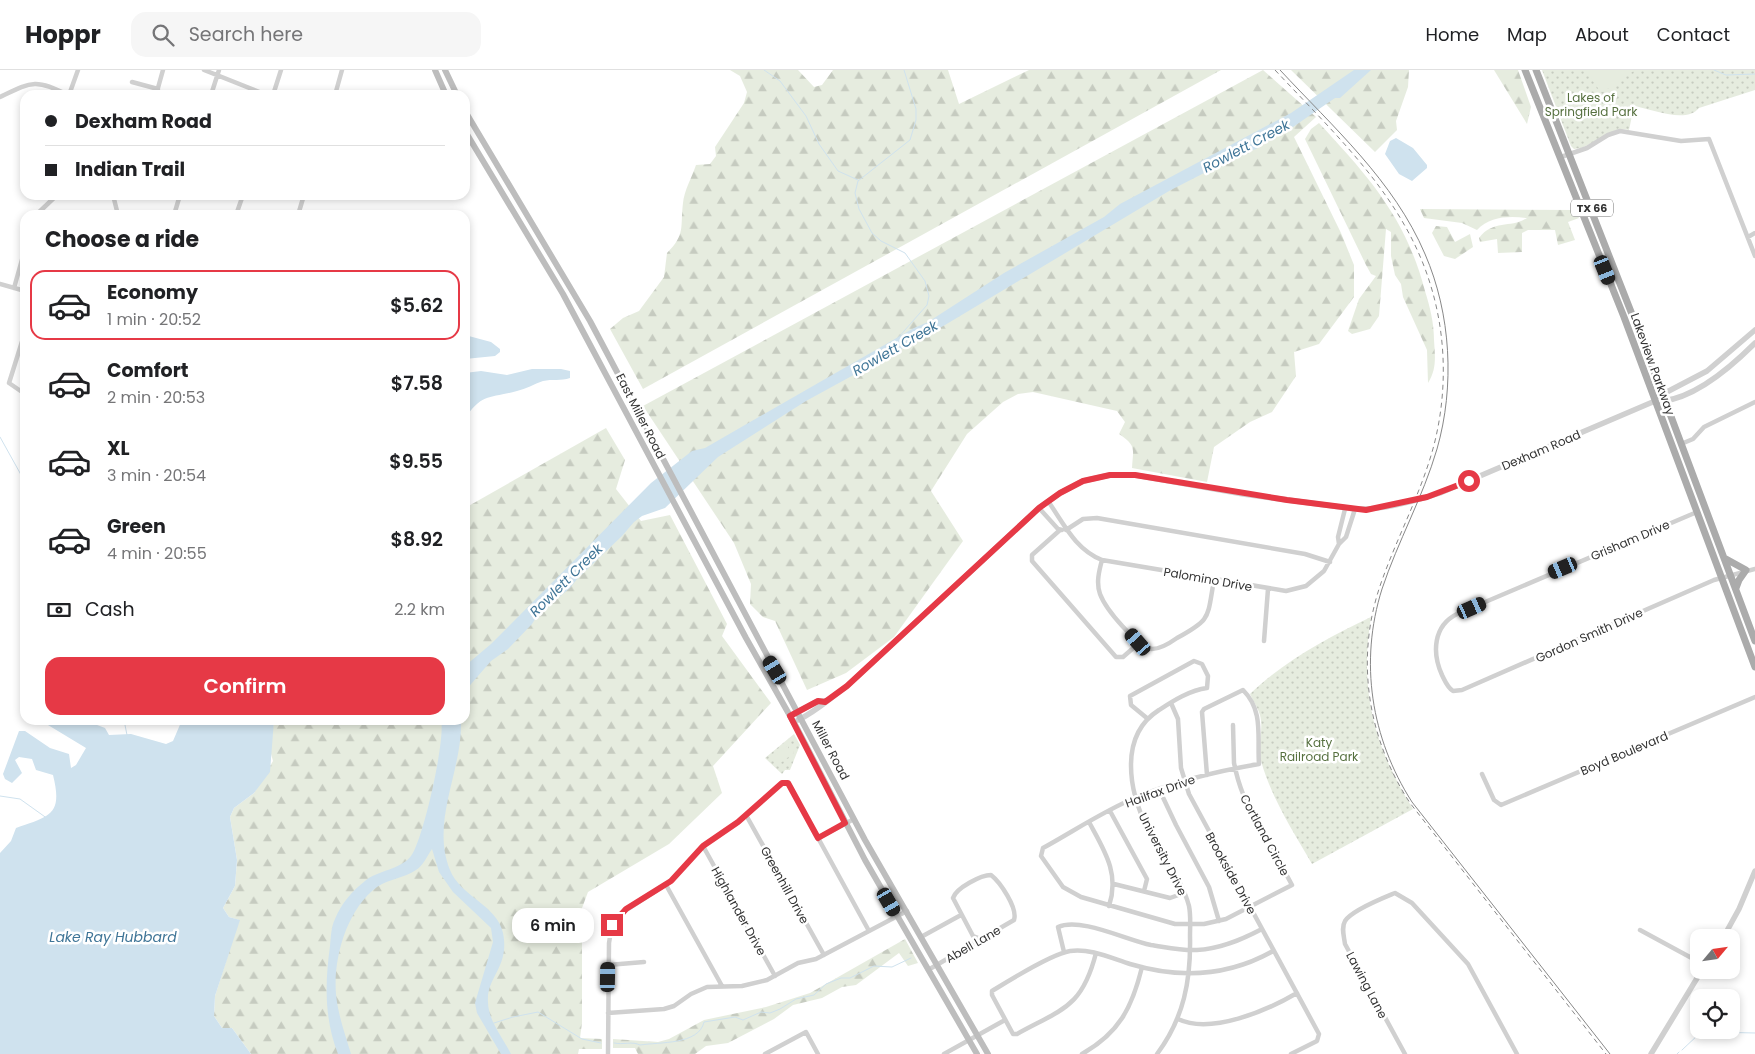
<!DOCTYPE html>
<meta charset="utf-8">
<style>
:root{--surface:#fff;--page:#f6f6f6;--text:#202124;--muted:#757577;--line:#e0e0e0;--accent:#e63946}
body{margin:0;font-family:Poppins,sans-serif;background:var(--page);color:var(--text);height:100vh;display:flex;flex-direction:column;font-size:19px;white-space:nowrap}
*{box-sizing:border-box;margin:0}
p{font-size:16px;color:var(--muted)}
.icon{flex:none;width:28px;height:28px;fill:none;stroke:currentColor;stroke-width:2;stroke-linecap:round;stroke-linejoin:round}
.map{position:relative;flex:1;overflow:hidden}
.details{position:absolute;left:20px;top:140px;width:450px;height:515px;display:flex;flex-direction:column;background:var(--surface);border-radius:15px;box-shadow:0 2px 8px #0003}
.details>*{flex:none}
.hud{position:absolute;left:20px;top:20px;width:450px;height:110px;border-radius:15px;box-shadow:0 2px 8px #0003;display:grid;align-content:center;height:110px;padding:0 25px;background:var(--surface)}
.needle{width:32px;rotate:61deg}
.fabs{position:absolute;left:1690px;top:859px;display:grid;gap:10px}
.fabs a{display:grid;place-items:center;width:50px;height:50px;border-radius:10px;background:var(--surface);box-shadow:0 2px 8px #0003;font-size:25px}
.end{position:absolute;width:22px;height:22px;margin:-11px;border:6px solid #e63946;background:#fff;box-shadow:0 0 0 2px #fff}
.from{border-radius:50%}
.bubble{position:absolute;height:35px;border-radius:15px;background:var(--surface);box-shadow:0 2px 8px #0003;font-size:16px;font-weight:600;line-height:35px;text-align:center}
.car{position:absolute;width:15px;height:30px;margin:-15px -8px;border-radius:6px;box-shadow:0 0 4px 1px #0007;background:linear-gradient(#222 24%,#8ab4d8 0 40%,#222 0 76%,#8ab4d8 0 86%,#222 0)}
.hud b{display:flex;align-items:center;gap:18px;height:48px;font-size:19px}
.hud b+b{border-top:1px solid var(--line)}
.hud i{width:12px;height:12px;background:var(--text)}
ul{padding:0;list-style:none}
li{display:flex;align-items:center;gap:15px;height:70px;margin:0 10px 8px;padding:0 15px;border:2px solid transparent;border-radius:15px}
li div{flex:1}
li b{display:block;font-size:19px}
li em{font-style:normal;font-weight:600}
li.selected{border-color:var(--accent)}
li>.icon{width:45px;height:45px;stroke-width:1.5}
h2{padding:0 25px;font-size:22px;line-height:60px}
.pay{display:flex;align-items:center;gap:12px;height:55px;padding:0 25px;font-size:19px}
.pay p{margin-inline-start:auto}
.button{display:flex;gap:10px;margin-top:auto;padding:10px 25px}
.button a{flex:1;height:58px;border-radius:15px;background:var(--accent);color:#fff;font-size:20px;font-weight:600;line-height:58px;text-align:center}
header{display:flex;align-items:center;gap:30px;box-sizing:border-box;height:70px;padding:0 25px;background:var(--surface);border-bottom:1px solid var(--line)}
header strong{font-size:24px}
nav{display:flex;gap:28px;margin-inline-start:auto;font-size:18px}
.search{width:350px;height:45px;background:var(--page);display:flex;align-items:center;gap:12px;box-sizing:border-box;padding:0 18px;border-radius:15px;color:var(--muted);font-size:19px}
.map>svg:first-child{display:block}
.forest{fill:url(#forest-firs)}
.park{fill:url(#park-dots)}
.pitch{fill:#e6ecdf}
.water{fill:#cfe2ee}
.lines{fill:none;stroke-linecap:round;stroke-linejoin:round}
.stream{stroke:#cfe2ee;stroke-width:1}
.minor{stroke:#d0d0d0;stroke-width:4.5}
.tertiary{stroke:#d0d0d0;stroke-width:5.5}
.secondary{stroke:#bdbdbd;stroke-width:6}
.primary{stroke:#ababab;stroke-width:7}
.tram{stroke:#888;stroke-width:1}
.rail{stroke:#888;stroke-width:1;stroke-dasharray:5 4;stroke-linecap:butt}
.route{stroke:#e63946;stroke-width:6}
.labels{text-anchor:middle;dominant-baseline:central;stroke-width:5;stroke-linejoin:round;paint-order:stroke}
.shield{fill:#fff;stroke:#707070;stroke-width:1}
.shield-label{font-size:11px;font-weight:bold;fill:#333}
.park-label{font-size:12px;fill:#56703f;stroke:#fff}
.street-label{font-size:12px;fill:#333;stroke:#fff}
.water-label{font-size:14px;font-style:italic;fill:#3f7597;stroke:#fff}
</style>
<header>
<strong>Hoppr</strong>
<div class="search"><svg class="icon" aria-label="search" viewBox="0 0 24 24"><circle cx="10" cy="10" r="6"/><path d="M15 15l6 6"/></svg>Search here</div>
<nav><a>Home</a><a>Map</a><a>About</a><a>Contact</a></nav>
</header>
<div class="map">
<svg width="1755" height="984" viewBox="0 0 1755 984">
<defs>
<pattern id="forest-firs" width="22" height="20" patternUnits="userSpaceOnUse" patternTransform="scale(1.25)"><rect width="22" height="20" fill="#e6ecdf"/><path d="M5 1l3.5 6h-7zM16 11l3.5 6h-7z" fill="#c6cbc0"/></pattern>
<pattern id="park-dots" width="8" height="8" patternUnits="userSpaceOnUse" patternTransform="scale(1.25)"><rect width="8" height="8" fill="#e6ecdf"/><path d="M2 2h.1M6 6h.1" fill="none" stroke="#c6cbc0" stroke-width="1.8" stroke-linecap="round"/></pattern>
</defs>
<rect width="100%" height="100%" fill="#fff"/>
<path class="forest" d="M730,0H798L814,17L822,15L833,0H948L959,34L1029,0H1221L643,319L610,259L623,248L639,241L664,207L667,183C686,164 680,157 683,133C684,121 692,107 696,95L710,94L716,86L715,77L744,33L747,22L740,6Z
M1263,0L1316,47L1294,67L1341,163L1354,195V227L1319,274L1294,282L1296,306L1272,342L1250,352L1214,377L1207,412L1132,398C1133,379 1137,376 1119,364L1125,352L1117,341L1033,322L1018,324L1003,332L967,364L931,421L963,471L894,567L846,603L807,620L775,551L763,547L750,534L751,514L734,473L643,336Z
M1291,0H1409L1408,17L1396,51L1397,60L1375,82Z
M1494,0H1518L1531,37L1527,54Z
M1319,53C1369,107 1406,148 1425,221C1430,237 1434,253 1434,270C1435,286 1437,299 1428,313L1427,280L1403,227L1401,214L1395,205L1391,186V162L1386,159L1379,246L1370,259L1352,264L1348,261L1359,229L1376,206L1371,204L1366,195L1305,69L1311,59Z
M1420,139L1575,140L1579,148L1568,152L1575,170L1558,175L1555,160H1528L1522,163V182L1498,183L1497,169L1480,172L1479,168C1494,149 1510,159 1527,148C1509,146 1490,146 1477,160L1462,153L1424,148Z
M1436,156L1447,157L1455,172L1470,164L1473,177L1455,189L1444,186L1432,163Z
M606,358L625,390L616,419L641,451L670,445L727,554L722,566L771,633L713,696L722,723L669,774L588,822L582,838V953L580,968L602,969V979H579L578,984H251L232,958H222L214,946L215,926L239,850L229,847L223,838L235,816L237,790L230,747L234,738L254,723L273,691L270,680L274,650H465V438Z
M905,869L918,893L908,896L899,883L856,915L842,917L822,928L793,935L774,949L728,973L706,976L695,984H638L635,978H613V969L658,972L669,969L704,950L766,937L810,923Z"/>
<path class="park" d="M1542,0H1755V20L1699,38C1686,54 1651,39 1634,36L1629,60C1606,56 1595,78 1574,79L1571,76Z
M1371,547C1359,622 1374,676 1413,739L1312,794C1293,761 1271,727 1261,691C1257,675 1264,660 1260,645C1258,638 1253,631 1250,624C1284,591 1329,567 1371,547Z
M794,664L800,675L790,700H785L782,704L765,688Z"/>
<path class="pitch" d="M1585,0H1635L1603,22L1600,21Z
M788,675V678L791,681L793,680L794,683L779,694L773,688Z"/>
<path class="water" d="M1354,0H1371L1340,28H1335L1293,57L1288,58L1256,79L1243,83L1169,121L945,255L806,331L718,387L665,438L642,446L634,452L622,466L578,508L570,518L537,546L532,554L508,579L491,591L465,621V596L491,574L651,413L692,381L705,378L914,258L928,252L1004,203L1104,147L1120,134L1291,43Z
M1396,68L1413,78L1427,95V98L1412,111L1399,104L1385,84L1390,71Z
M465,265L491,272L500,279V282L495,286L465,289Z
M532,299H561L570,301V308C561,311 552,309 543,311C534,314 526,319 517,321C491,328 481,323 465,349V303L481,301L507,305Z
M46,650H84L105,658L109,665L131,664L166,674L173,671L182,650H274L270,702L254,723L234,738L230,747L237,790L235,816L223,838L229,847L240,850L215,926L214,946L222,958H232L251,984H0V783L11,771L16,758C50,746 63,745 53,705L36,700L32,689L19,687L15,690L22,703L12,713L5,709L3,704L19,661H25L50,678L69,684L71,698L76,695L86,678L48,655Z
M441,650H461C463,700 430,751 450,800C460,826 497,835 503,863C510,897 486,907 488,932C488,950 503,968 511,984H501L477,943L475,933L493,872L491,858L453,822L439,802L432,779C427,786 423,796 416,800C404,808 389,809 377,817C347,839 333,888 336,924C338,945 345,964 351,984H338C324,948 325,913 330,876C331,867 331,857 335,849C341,834 352,821 365,811C378,800 400,800 411,786C423,771 446,668 441,650Z"/>
<g class="lines">
<path class="stream" d="M764,0L780,11L806,46L819,74L838,101L858,110
M1714,0L1726,5L1755,4
M897,269L927,235L929,226L925,211L905,183L881,171L872,163L859,139L855,123L858,111L910,70L916,50V39L904,0
M0,367L25,412
M124,650L127,665
M0,726L20,729L48,749
M494,953L513,947L538,942L582,969L601,973
M614,973C623,975 632,971 640,975C659,972 699,975 704,952L735,947L743,950L761,942L770,943L780,939L796,929L814,925L826,914L841,908H850L874,896L892,897L911,888
M1682,980L1699,964L1712,962L1755,963
M1677,984L1679,982"/>
<path class="minor" d="M204,0L267,25
M132,12L158,19
M69,25L78,0
M156,25L163,0
M211,25L219,0
M273,25L281,0
M335,25L342,0
M0,27C31,12 36,8 68,25
M1561,87L1587,78L1608,65L1620,61L1681,71L1709,69L1755,186
M113,125L118,145
M36,145L57,125
M174,145L180,125
M236,145L243,125
M298,145L304,125
M1748,167L1755,163
M0,214L25,221
M14,218L25,179
M25,262L9,313L25,324
M1681,374L1693,369L1704,357L1755,332
M1048,431C1064,454 1075,479 1102,490L1286,521L1306,516L1324,501L1339,474L1346,467L1355,439
M1039,438L1058,459L1062,460
M1697,442L1457,544C1433,556 1432,583 1442,605C1445,611 1447,617 1453,621L1462,620L1714,510L1755,499
M1060,460L1032,485V491L1116,587H1123L1139,573
M1066,460L1083,449L1097,448L1305,484L1330,492
M1339,474L1338,467L1345,439
M1102,490C1099,501 1096,513 1100,524C1106,540 1136,575 1152,579C1161,579 1170,573 1177,568C1212,549 1207,548 1214,510
M1264,571L1268,519
M1171,633L1178,649L1181,698L1189,724L1319,964L1317,971L1291,984
M1148,649L1131,635L1130,626L1194,591L1202,594L1208,606L1207,618C1190,620 1173,631 1159,640C1118,666 1129,722 1148,759C1161,784 1182,809 1189,836C1191,846 1190,856 1190,866C1191,910 1184,948 1157,984
M1482,704L1494,730L1501,735L1755,627
M1207,705L1202,642L1204,639L1243,620C1264,641 1257,667 1259,694C1218,701 1176,711 1137,727C1105,740 1074,761 1043,778L1041,786L1063,817L1081,827L1175,854H1204L1226,849L1292,815L1243,724C1239,714 1236,703 1234,693L1233,655
M1159,719L1176,755L1209,817L1219,851
M1110,741L1147,809L1144,821
M746,745L824,885
M1089,752C1104,780 1120,803 1109,836
M818,768L854,749
M703,776L775,906
M1114,814L1170,828L1184,823
M666,815L722,916
M1640,860L1699,892
M921,867L961,845
M1064,882L1058,857C1081,847 1126,870 1151,875C1165,877 1182,881 1197,880C1220,879 1241,870 1262,859
M1096,883C1082,938 1062,939 1017,964H1013L992,925V921C1010,910 1051,884 1070,881C1090,878 1111,888 1130,894C1180,909 1227,907 1273,881
M608,895L644,892
M928,900L1014,850C1018,838 1000,812 991,805C981,805 956,818 953,828L973,866L981,869
M608,943L664,939L674,936L691,924L707,917L742,916L767,910L798,893L816,889L907,841
M1178,949C1211,965 1268,940 1297,923
M608,984L609,873L612,855L620,844L671,811L703,776L738,752L782,713H788L869,861
M765,984L806,962L818,984
M944,984L1005,950
M1082,984C1119,963 1132,938 1142,897
M1405,984L1345,874C1344,866 1341,858 1345,851C1352,840 1383,828 1395,823L1412,833L1468,894L1517,984"/>
<path class="tertiary" d="M1663,331C1696,327 1732,296 1755,273
M790,646L818,631H825
M798,650C817,641 830,628 847,616L1039,438L1060,423L1083,411L1110,405H1135L1243,424L1355,439C1384,440 1413,432 1440,423L1655,331L1663,324L1707,301L1755,260
M1723,868L1739,839L1755,801
M1651,984L1702,900"/>
<path class="secondary" d="M435,0L446,25
M445,0L457,25
M465,41L590,251L865,770L988,984
M465,61L563,224L746,568L798,660L865,790L977,984"/>
<path class="primary" d="M1525,0L1624,247L1755,597
M1536,0L1648,285L1755,571
M1726,489L1746,500L1739,510L1736,518"/>
<path class="tram" d="M1280,0C1333,57 1394,111 1425,184C1451,244 1455,316 1437,379C1423,427 1398,471 1382,519C1359,592 1371,668 1412,732L1610,984"/>
<path class="rail" d="M1275,0C1331,60 1394,118 1424,196C1446,253 1449,316 1434,375C1421,424 1396,469 1380,516C1355,590 1368,669 1410,733L1606,984"/>
</g>
<g class="lines">
<path class="route" d="M612,855L626,839L671,811L703,776L738,752L782,713H788L818,768L845,753L790,646L818,631L825,632L847,616L1039,438L1060,423L1083,411L1110,405H1135L1287,430L1366,440L1427,427L1469,411"/>
</g>
<g class="labels">
<rect class="shield" x="1571" y="129.5" width="42" height="17" rx="4"/>
<g class="shield-label">
<text x="1592" y="138">TX 66</text>
</g>
<g class="park-label">
<text x="1591" y="27">Lakes of<tspan x="1591" dy="14">Springfield Park</tspan></text>
<text x="1319" y="672">Katy<tspan x="1319" dy="14">Railroad Park</tspan></text>
</g>
<g class="street-label">
<text transform="translate(1653 294) rotate(70)">Lakeview Parkway</text>
<text transform="translate(641 346) rotate(63)">East Miller Road</text>
<text transform="translate(1541 380) rotate(-23)">Dexham Road</text>
<text transform="translate(1630 470) rotate(-23)">Grisham Drive</text>
<text transform="translate(1208 509) rotate(10)">Palomino Drive</text>
<text transform="translate(1589 565) rotate(-24)">Gordon Smith Drive</text>
<text transform="translate(831 680) rotate(62)">Miller Road</text>
<text transform="translate(1624 683) rotate(-23)">Boyd Boulevard</text>
<text transform="translate(1160 721) rotate(-20)">Hailfax Drive</text>
<text transform="translate(1265 765) rotate(62)">Cortland Circle</text>
<text transform="translate(1163 784) rotate(63)">University Drive</text>
<text transform="translate(1231 803) rotate(61)">Brookside Drive</text>
<text transform="translate(785 815) rotate(61)">Greenhill Drive</text>
<text transform="translate(739 841) rotate(61)">Highlander Drive</text>
<text transform="translate(973 874) rotate(-30)">Abell Lane</text>
<text transform="translate(1367 915) rotate(62)">Lawing Lane</text>
</g>
<g class="water-label">
<text transform="translate(1246 76) rotate(-28)">Rowlett Creek</text>
<text transform="translate(895 278) rotate(-30)">Rowlett Creek</text>
<text transform="translate(566 510) rotate(-45)">Rowlett Creek</text>
<text x="113" y="867">Lake Ray Hubbard</text>
</g>
</g>
</svg>
<div class="fabs">
<a><svg class="needle" viewBox="-14 -14 28 28"><path d="M0-13l5 13h-10z" fill="#e53935"/><path d="M0 13l5-13h-10z" fill="#757577"/></svg></a>
<a><svg class="icon" aria-label="locate" viewBox="0 0 24 24"><circle cx="12" cy="12" r="6"/><path d="M12 2v4M12 18v4M2 12h4M18 12h4"/></svg></a>
</div>
<i class="end from" style="left:1469px;top:411px"></i>
<i class="end" style="left:612px;top:855px"></i>
<div class="bubble" style="left:512px;top:838px;width:82px">6 min</div>
<i class="car" style="left:1605px;top:200px;rotate:158deg"></i>
<i class="car" style="left:1563px;top:498px;rotate:247deg"></i>
<i class="car" style="left:1472px;top:538px;rotate:66deg"></i>
<i class="car" style="left:1138px;top:572px;rotate:319deg"></i>
<i class="car" style="left:775px;top:600px;rotate:329deg"></i>
<i class="car" style="left:889px;top:832px;rotate:150deg"></i>
<i class="car" style="left:608px;top:907px;rotate:1deg"></i>
<div class="hud">
<b><i class="from"></i>Dexham Road</b>
<b><i></i>Indian Trail</b>
</div>
<section class="details">
<h2>Choose a ride</h2>
<ul>
<li class="selected"><svg class="icon" aria-label="car" viewBox="0 0 24 24"><path d="M5 17H2v-5l4-1 3-4h7l3 4 3 1v5h-3M9 17h6M6 11h13"/><circle cx="7" cy="17" r="2"/><circle cx="17" cy="17" r="2"/></svg><div><b>Economy</b><p>1 min · 20:52</p></div><em>$5.62</em></li>
<li><svg class="icon" aria-label="car" viewBox="0 0 24 24"><path d="M5 17H2v-5l4-1 3-4h7l3 4 3 1v5h-3M9 17h6M6 11h13"/><circle cx="7" cy="17" r="2"/><circle cx="17" cy="17" r="2"/></svg><div><b>Comfort</b><p>2 min · 20:53</p></div><em>$7.58</em></li>
<li><svg class="icon" aria-label="car" viewBox="0 0 24 24"><path d="M5 17H2v-5l4-1 3-4h7l3 4 3 1v5h-3M9 17h6M6 11h13"/><circle cx="7" cy="17" r="2"/><circle cx="17" cy="17" r="2"/></svg><div><b>XL</b><p>3 min · 20:54</p></div><em>$9.55</em></li>
<li><svg class="icon" aria-label="car" viewBox="0 0 24 24"><path d="M5 17H2v-5l4-1 3-4h7l3 4 3 1v5h-3M9 17h6M6 11h13"/><circle cx="7" cy="17" r="2"/><circle cx="17" cy="17" r="2"/></svg><div><b>Green</b><p>4 min · 20:55</p></div><em>$8.92</em></li>
</ul>
<div class="pay"><svg class="icon" aria-label="cash" viewBox="0 0 24 24"><path d="M3 7h18v10H3z"/><circle cx="12" cy="12" r="2"/></svg>Cash<p>2.2 km</p></div>
<div class="button"><a>Confirm</a></div>
</section>
</div>
